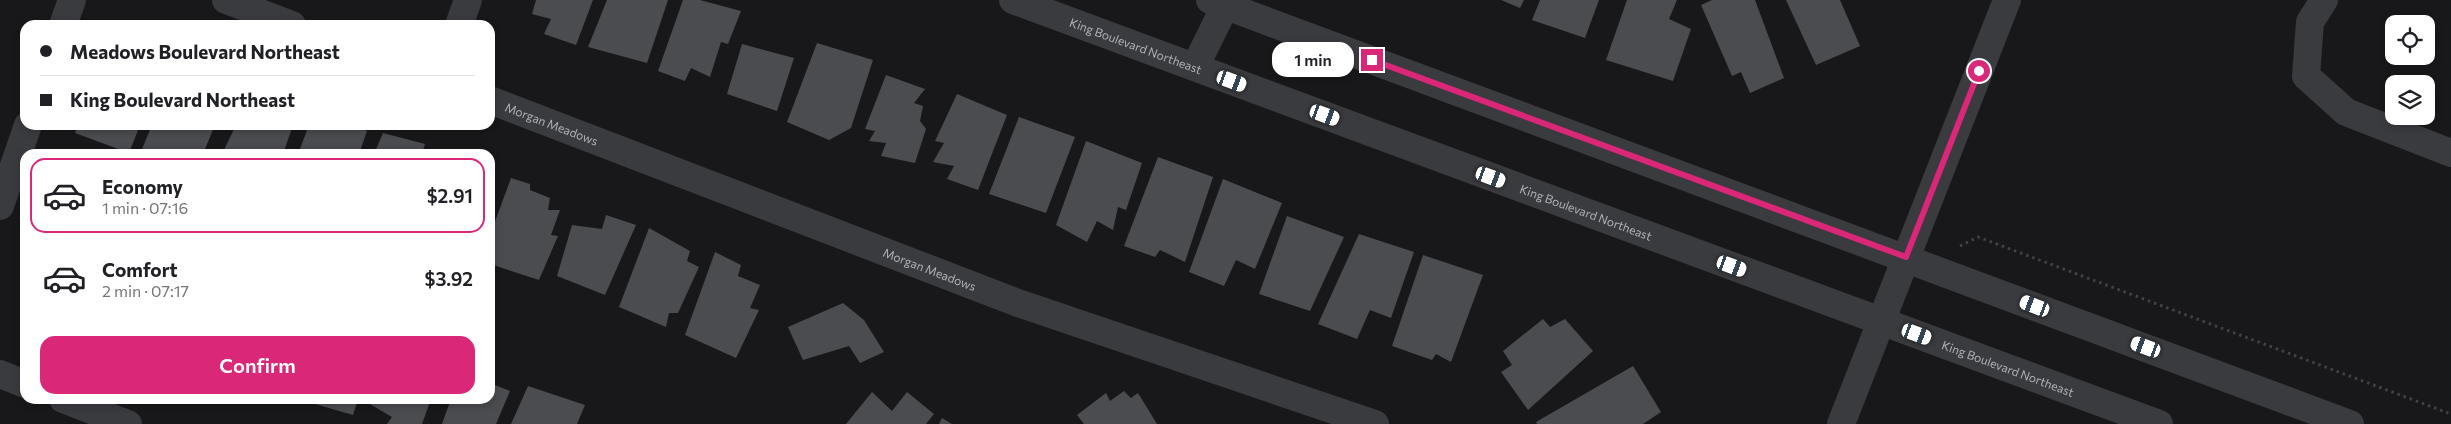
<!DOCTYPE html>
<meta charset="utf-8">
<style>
:root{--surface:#fff;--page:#f2f2f2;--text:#202124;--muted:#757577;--line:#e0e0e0;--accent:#db2777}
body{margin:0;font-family:Commissioner,sans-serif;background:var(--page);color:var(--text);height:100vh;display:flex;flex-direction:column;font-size:19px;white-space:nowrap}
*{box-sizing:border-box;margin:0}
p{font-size:16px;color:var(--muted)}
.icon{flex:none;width:28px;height:28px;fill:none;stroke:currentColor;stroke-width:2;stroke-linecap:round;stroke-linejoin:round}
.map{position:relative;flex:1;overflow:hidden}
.sheet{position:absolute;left:20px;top:149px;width:475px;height:255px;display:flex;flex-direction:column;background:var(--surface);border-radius:15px;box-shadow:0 2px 8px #0003}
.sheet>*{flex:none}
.banner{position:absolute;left:20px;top:20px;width:475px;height:110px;border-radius:15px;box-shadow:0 2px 8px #0003;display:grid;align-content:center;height:110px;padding:0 20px;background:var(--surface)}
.buttons{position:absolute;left:2385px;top:15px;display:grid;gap:10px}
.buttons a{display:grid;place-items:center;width:50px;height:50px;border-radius:10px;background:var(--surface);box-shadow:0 2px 8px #0003;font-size:25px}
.end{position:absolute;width:22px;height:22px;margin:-11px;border:6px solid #db2777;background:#fff;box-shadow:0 0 0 2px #fff}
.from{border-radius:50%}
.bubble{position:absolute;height:35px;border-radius:15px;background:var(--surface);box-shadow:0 2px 8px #0003;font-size:16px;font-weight:600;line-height:35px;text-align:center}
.car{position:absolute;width:15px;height:30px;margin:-15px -8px;border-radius:6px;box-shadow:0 0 4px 1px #0007;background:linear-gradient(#fff 24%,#345 0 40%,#fff 0 76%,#345 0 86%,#fff 0)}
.banner b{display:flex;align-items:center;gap:18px;height:48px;font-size:19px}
.banner b+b{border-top:1px solid var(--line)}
.banner i{width:12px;height:12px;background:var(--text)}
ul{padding:9px 0 0;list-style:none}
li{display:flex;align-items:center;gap:15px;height:75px;margin:0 10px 8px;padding:0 10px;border:2px solid transparent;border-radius:15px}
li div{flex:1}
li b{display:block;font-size:19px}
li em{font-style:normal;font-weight:600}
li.current{border-color:var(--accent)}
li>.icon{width:45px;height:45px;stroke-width:1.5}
.cta{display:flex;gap:10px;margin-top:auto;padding:10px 20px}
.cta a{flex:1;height:58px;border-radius:15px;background:var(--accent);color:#fff;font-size:20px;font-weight:600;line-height:58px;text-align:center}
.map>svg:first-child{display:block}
.building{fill:#4a4c4f}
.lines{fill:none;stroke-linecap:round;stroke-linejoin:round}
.path{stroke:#404245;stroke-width:3;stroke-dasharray:2.5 4;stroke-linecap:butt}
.minor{stroke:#3a3b3e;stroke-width:28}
.route{stroke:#db2777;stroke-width:6}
.labels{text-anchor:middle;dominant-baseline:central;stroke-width:4;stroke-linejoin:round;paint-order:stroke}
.street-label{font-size:12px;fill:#acb2b8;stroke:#131315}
</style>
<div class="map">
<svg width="2451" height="424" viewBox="0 0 2451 424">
<rect width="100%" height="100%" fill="#18181a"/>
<path class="building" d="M536,0H593L576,45L544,34L551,19L532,14Z
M607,0H668L647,63L588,47Z
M683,0H700L741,11L728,44L721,42L710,77L691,68L685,81L658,71Z
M1501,0H1524L1520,8Z
M1540,0H1599L1585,38L1532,20Z
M1627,0H1677L1669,19L1691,29L1673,81L1606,60Z
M1712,0H1755L1784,78L1750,93L1741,72L1732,76L1701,5Z
M1786,0H1840L1860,46L1816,65Z
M817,43L873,60L851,128L829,140L787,122Z
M742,44L794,58L777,111L727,94Z
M886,75L925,89L914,103L923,106L920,121L926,129L915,163L881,156L886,143L869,141L875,131L865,129Z
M957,94L1007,115L978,190L947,179L954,166L933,162L944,143L935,141Z
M1019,117L1075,137L1046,213L989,194Z
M78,125H140L129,153L75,133Z
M152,125H215L203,154H140Z
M236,125H293L283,154H222Z
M309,125H352L367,131L359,154H298Z
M383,133L425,144L422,154H374Z
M1086,141L1142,163L1126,210L1118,207L1113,230L1097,221L1087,242L1056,225Z
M1158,157L1213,177L1185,262L1160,250L1155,257L1124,246Z
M511,178L530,184V190L550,198L548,210H560L551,235L558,236L539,280L490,264V235Z
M1223,179L1282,203L1255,269L1236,260L1224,286L1189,272Z
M490,198L495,199L490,212Z
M606,215L636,225L605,295L557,276L572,225L602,229Z
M1287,216L1344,237L1310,311L1259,294Z
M649,228L690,251L687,261L699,267L678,313H669L666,327L619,307Z
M1359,234L1414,252L1391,318L1370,310L1357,339L1318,324Z
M25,249V260L20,257Z
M715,252L741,265L738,276L760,285L750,308L759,310L736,358L685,335Z
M1423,255L1483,275L1451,362L1436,354L1432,360L1392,346Z
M843,303L864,320L884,352L860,363L849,346L803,360L788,327Z
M1543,319L1550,327L1565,319L1593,351L1528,410L1501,372L1512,365L1503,351Z
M1633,366L1661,412L1643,424H1537L1536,422Z
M490,383L510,391L496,424H442L451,399H490Z
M528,386L585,405L577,424H511Z
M1124,391L1131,398L1138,393L1157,424H1084L1077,415L1106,393L1110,401Z
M872,392L892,411L907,392L934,414L926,424H846Z
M298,399H358L353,415Z
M370,399H431L422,424H387L392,417L368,403Z
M942,418L952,424H939Z"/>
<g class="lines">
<path class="path" d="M1960,246L1978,237L2451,414"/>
<g class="minor">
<path d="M226,0L292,25"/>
<path id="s1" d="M1013,0L2159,424"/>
<path d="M1210,0L2350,424"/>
<path d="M2324,0L2310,22L2306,76L2346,112L2451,153"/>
<path d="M63,25L72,0"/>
<path d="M459,25L468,0"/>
<path d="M1195,67L1228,0"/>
<path id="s2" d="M490,100L1018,303L1375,424"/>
<path d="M0,206L28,125"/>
<path d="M0,374L25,384"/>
<path d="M63,399L128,424"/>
<path d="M1841,424L2007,0"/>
</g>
</g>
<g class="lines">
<path class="route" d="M1372,60L1906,257L1979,71"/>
</g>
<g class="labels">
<g class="street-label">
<text stroke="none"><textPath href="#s1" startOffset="131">King Boulevard Northeast</textPath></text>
<text stroke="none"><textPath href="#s2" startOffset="66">Morgan Meadows</textPath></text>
<text stroke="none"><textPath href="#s1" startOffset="611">King Boulevard Northeast</textPath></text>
<text stroke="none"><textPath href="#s2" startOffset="471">Morgan Meadows</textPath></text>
<text stroke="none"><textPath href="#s1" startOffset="1061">King Boulevard Northeast</textPath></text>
</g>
</g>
</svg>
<div class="buttons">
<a><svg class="icon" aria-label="locate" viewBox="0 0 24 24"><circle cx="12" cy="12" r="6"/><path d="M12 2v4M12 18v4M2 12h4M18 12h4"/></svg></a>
<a><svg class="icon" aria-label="layers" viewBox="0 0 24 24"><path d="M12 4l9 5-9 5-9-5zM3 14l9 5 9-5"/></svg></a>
</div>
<i class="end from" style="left:1979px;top:71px"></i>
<i class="end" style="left:1372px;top:60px"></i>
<div class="bubble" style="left:1272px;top:42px;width:82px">1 min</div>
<i class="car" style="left:1232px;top:81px;rotate:110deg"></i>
<i class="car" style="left:1325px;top:115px;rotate:110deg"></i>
<i class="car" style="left:1491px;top:177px;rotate:110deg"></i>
<i class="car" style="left:1732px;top:266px;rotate:110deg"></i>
<i class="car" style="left:2035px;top:306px;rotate:291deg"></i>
<i class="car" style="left:1917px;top:334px;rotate:110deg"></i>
<i class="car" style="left:2146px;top:347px;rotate:290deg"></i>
<div class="banner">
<b><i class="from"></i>Meadows Boulevard Northeast</b>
<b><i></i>King Boulevard Northeast</b>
</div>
<section class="sheet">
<ul>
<li class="current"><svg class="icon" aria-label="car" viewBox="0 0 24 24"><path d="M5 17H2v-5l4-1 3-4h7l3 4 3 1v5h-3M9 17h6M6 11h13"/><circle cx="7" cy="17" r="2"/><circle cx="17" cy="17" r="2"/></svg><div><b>Economy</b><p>1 min · 07:16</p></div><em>$2.91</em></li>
<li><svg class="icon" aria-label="car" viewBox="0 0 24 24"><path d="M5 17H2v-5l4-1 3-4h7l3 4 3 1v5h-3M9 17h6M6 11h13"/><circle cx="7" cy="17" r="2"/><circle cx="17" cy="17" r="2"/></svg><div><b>Comfort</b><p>2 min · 07:17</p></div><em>$3.92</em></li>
</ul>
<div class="cta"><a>Confirm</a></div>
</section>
</div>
